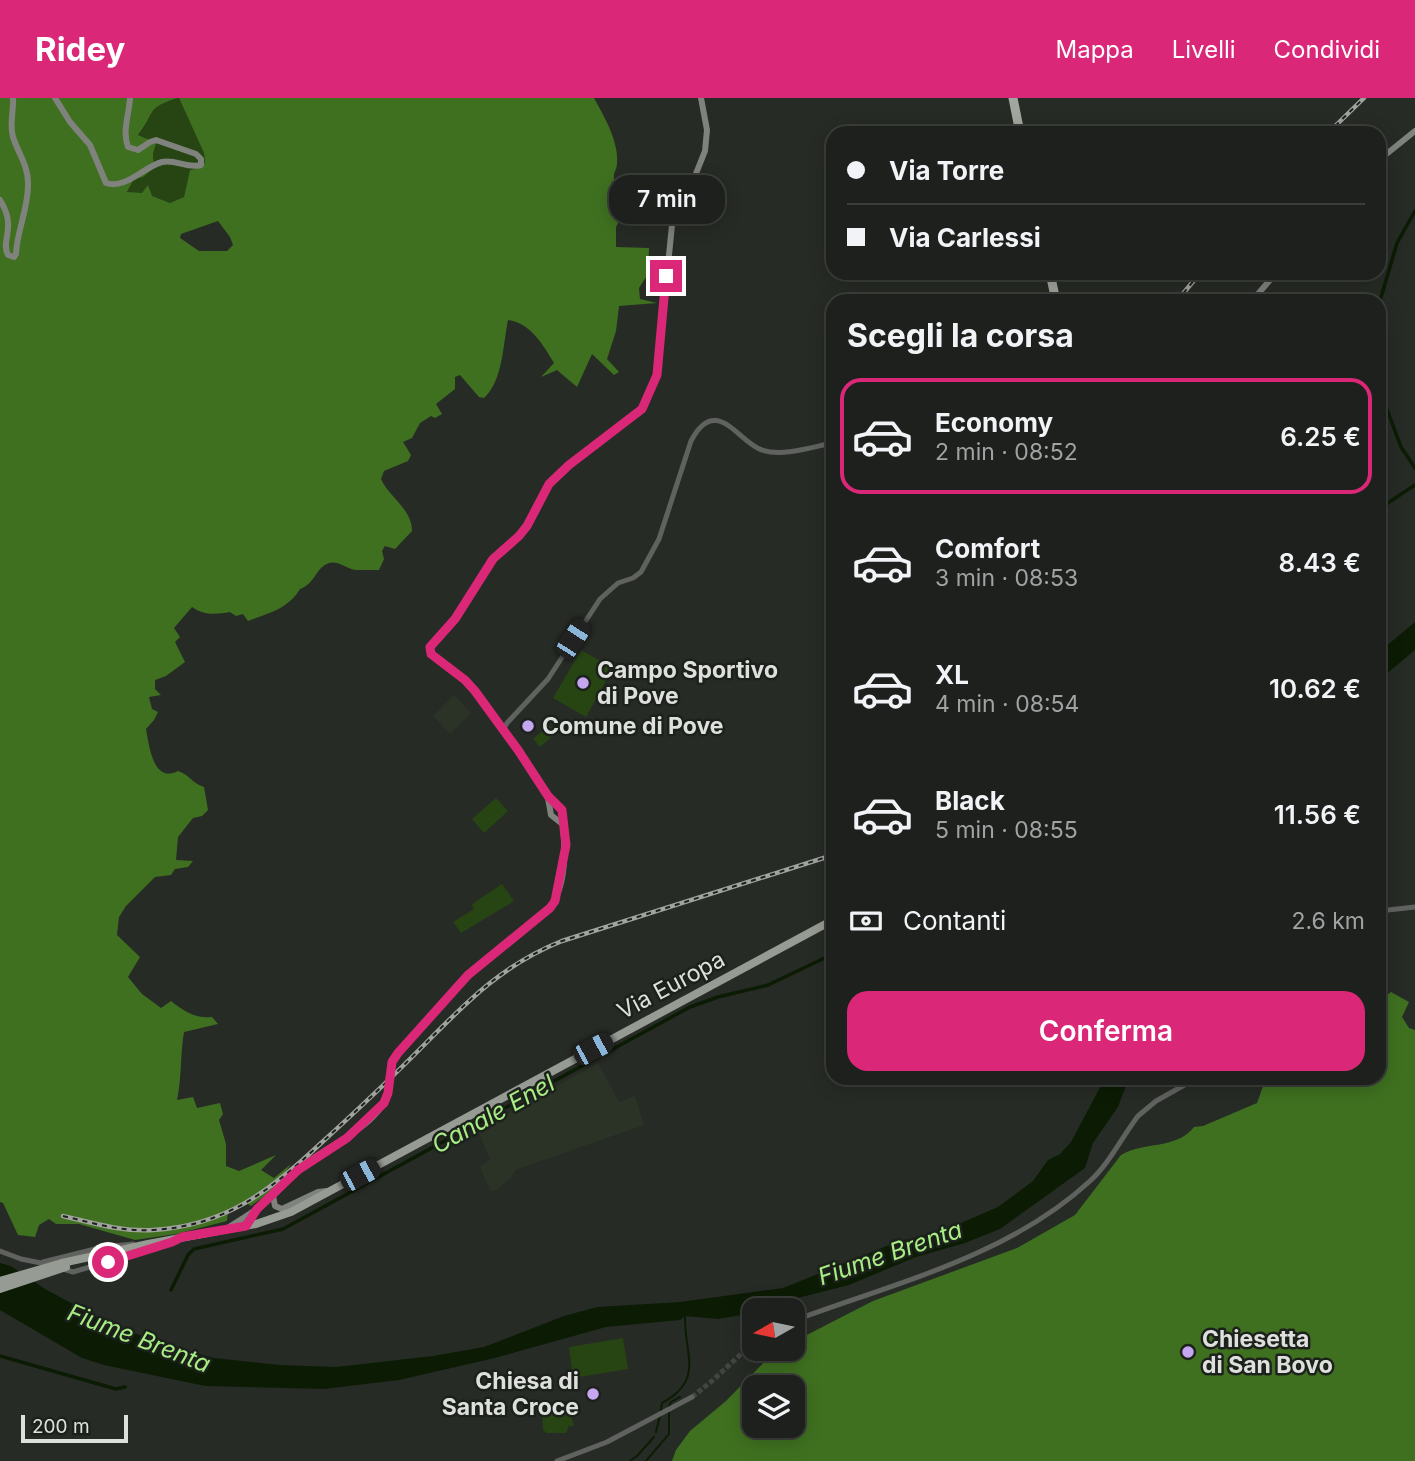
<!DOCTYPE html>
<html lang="it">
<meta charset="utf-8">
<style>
:root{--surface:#1d201c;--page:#2a2d29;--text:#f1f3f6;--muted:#a0a3a3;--line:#3b3e3b;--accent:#db2777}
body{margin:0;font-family:Inter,sans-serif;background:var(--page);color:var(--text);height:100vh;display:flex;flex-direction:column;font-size:26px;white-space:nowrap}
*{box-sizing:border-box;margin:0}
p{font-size:23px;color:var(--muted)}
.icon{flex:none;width:38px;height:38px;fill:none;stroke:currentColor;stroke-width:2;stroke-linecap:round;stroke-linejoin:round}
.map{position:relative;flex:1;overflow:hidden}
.side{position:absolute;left:826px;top:196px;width:560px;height:791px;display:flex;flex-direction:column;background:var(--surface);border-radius:21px;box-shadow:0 4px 18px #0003,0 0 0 2px var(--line)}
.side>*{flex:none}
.top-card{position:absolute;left:826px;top:28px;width:560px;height:154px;border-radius:21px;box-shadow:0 4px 18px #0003,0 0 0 2px var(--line);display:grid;align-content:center;height:154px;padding:0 21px;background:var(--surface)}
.needle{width:46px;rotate:261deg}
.tools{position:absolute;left:742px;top:1200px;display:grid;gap:14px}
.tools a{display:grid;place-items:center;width:63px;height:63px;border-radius:14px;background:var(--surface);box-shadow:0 4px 18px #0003,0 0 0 2px var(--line);font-size:35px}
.scale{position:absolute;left:21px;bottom:18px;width:107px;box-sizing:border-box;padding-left:7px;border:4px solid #dde0dc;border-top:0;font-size:19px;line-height:24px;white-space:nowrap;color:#dde0dc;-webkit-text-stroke:5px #1d211c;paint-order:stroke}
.end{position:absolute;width:32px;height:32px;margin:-16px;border:9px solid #db2777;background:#fff;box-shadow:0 0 0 4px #fff}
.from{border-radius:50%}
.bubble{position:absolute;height:49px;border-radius:21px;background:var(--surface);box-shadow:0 4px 18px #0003,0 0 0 2px var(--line);font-size:23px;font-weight:600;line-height:49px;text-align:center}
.car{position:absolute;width:21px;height:42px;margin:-21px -10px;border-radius:9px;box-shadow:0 0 5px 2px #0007;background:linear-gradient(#222 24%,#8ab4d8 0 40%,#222 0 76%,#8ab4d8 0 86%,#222 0)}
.top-card b{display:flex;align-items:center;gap:24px;height:66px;font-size:26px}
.top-card b+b{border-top:2px solid var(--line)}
.top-card i{width:18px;height:18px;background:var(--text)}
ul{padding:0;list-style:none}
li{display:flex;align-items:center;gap:21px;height:116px;margin:0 14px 10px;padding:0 7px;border:4px solid transparent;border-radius:21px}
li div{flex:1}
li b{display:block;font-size:26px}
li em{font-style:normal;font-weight:600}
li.current{border-color:var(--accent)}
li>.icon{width:63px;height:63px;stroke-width:1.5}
h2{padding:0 21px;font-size:32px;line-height:84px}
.pay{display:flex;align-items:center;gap:18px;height:77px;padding:0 21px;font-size:26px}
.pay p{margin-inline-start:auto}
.action{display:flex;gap:14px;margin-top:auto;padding:14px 21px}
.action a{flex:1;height:80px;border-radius:21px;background:var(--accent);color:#fff;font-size:28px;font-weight:600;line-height:80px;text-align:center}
header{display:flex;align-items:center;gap:42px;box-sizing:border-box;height:98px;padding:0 35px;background:var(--accent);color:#fff}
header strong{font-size:33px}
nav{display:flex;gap:38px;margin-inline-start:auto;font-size:24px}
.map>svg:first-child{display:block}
.built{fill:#2b3327}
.green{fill:#264513}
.forest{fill:#3f7020;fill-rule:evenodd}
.water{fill:#0c1c04}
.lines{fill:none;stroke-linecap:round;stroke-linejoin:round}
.stream{stroke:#0c1c04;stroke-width:2}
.canal{stroke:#0c1c04;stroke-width:3.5}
.tertiary-tunnel{stroke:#424640;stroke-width:5;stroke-dasharray:5 2.5;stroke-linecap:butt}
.tertiary{stroke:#60625f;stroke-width:5}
.secondary{stroke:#7f827d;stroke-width:6}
.primary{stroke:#969b94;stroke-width:8}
.trunk{stroke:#a1a69e;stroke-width:9}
.rail-casing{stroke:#a0a39e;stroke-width:4.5}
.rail{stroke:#1d211c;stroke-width:2;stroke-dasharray:5;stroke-linecap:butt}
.secondary-bridge{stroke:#7f827d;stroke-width:6}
.primary-bridge{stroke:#969b94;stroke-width:8}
.route{stroke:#db2777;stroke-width:9}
.poi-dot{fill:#c5a7f1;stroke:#1d211c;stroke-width:2.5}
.labels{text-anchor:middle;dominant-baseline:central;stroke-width:5;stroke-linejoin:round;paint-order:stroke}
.poi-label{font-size:23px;font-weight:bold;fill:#dde0dc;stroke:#1d211c;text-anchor:start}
.street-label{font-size:23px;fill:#dde0dc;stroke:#1d211c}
.water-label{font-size:24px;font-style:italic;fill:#a8ed84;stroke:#1d211c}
</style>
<header>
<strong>Ridey</strong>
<nav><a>Mappa</a><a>Livelli</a><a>Condividi</a></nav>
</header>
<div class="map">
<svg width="1415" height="1363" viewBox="0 0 1415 1363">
<rect width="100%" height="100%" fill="#272b25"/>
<path class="built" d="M454,597L471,615L450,636L433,618Z
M598,965L619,1004L635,998L644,1027L515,1072L512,1079L496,1092L490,1093L480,1069L490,1062L478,1032Z"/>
<path class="green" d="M179,0L204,55L205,64L200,70L190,72L184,99L170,105L152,98L127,95L134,81L154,63L153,55L138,38C156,14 145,10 179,0Z
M581,552L613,570L586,619L553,600Z
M549,627L556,635L540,649L533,641Z
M496,700L508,713L484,735L472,721Z
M502,786L514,803L461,835L453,824L474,811L472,807L475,804Z
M623,1240L628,1271L573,1280L569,1249Z
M542,1311H573L574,1316L571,1318L574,1328H569L566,1335H547L543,1332Z"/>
<path class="forest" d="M0,0H178C145,10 156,14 138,37L156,45L153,55L154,70L143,79L134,81L127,94L142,95L148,87L152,98L170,105L184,99L190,72L200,70L205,64L204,55L179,0H594C604,18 619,44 617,65C617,72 613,74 614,81L621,87L623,104C638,108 654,104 669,105L626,110L616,129V149L649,150L648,176L639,190L640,201L657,205L619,208L616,233L607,261L619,274L614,277L592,256L577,289L557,272L541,279L554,265C543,247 531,225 508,222C503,246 503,283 484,300L479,299L460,277L455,279V291L436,306L442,316L435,320L431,318L420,325L412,340L403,344L411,357L408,363L384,373L381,381C389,399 412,411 412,433L395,451L385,448L382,453L384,461L379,472C371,472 363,472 356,472C347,471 338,462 329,465C316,469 315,486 300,491C288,511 269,515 248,523L243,516L236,518L230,514C216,516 205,518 192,509L174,530L180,539L175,544L185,564L166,578L155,582V591L161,597L149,599L152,611L158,614L154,622L146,631C149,647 153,686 178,673C190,677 193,686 204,689L208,712L202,718L193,720L178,739L176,762L193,763L188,769L175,771L171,777L155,779L126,808L119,819L117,837L140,859L128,879L142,896L161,910L171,903C183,913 196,921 212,919L218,926L184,934C180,957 182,979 177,1002L193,999L197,1010L220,1005L223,1016L219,1022L226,1046V1068L239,1073L276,1057L261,1072L274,1080L291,1066L273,1092L251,1108L245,1104L228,1113L227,1123L176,1136L135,1142L79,1126H56L49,1121L39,1127L35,1139L18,1137L3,1105L0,1104ZM218,123L230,139L233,147L227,153H199L180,140L181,136Z
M1391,894L1409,904L1402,919L1409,930L1415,932V1363H672L676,1352L690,1333L726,1303L775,1253L793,1251V1244L873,1203L1017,1150L1075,1117L1121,1057C1144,1043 1176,1052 1194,1029L1203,1028L1257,1005L1266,980H1379V903ZM754,1290H793V1328H754Z"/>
<path class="water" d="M1415,524V552L1379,582V554Z
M1105,980H1129L1118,1009L1093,1045L1085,1070L1000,1131L965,1145L916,1159L849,1187L778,1205L770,1212L754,1213V1215L718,1221L685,1218L680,1222L606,1229L495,1260L399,1282L324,1291L205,1288L104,1267L82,1260L0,1212V1165L11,1168L45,1191L103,1222L161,1246L214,1260L280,1267L336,1269L433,1258L484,1249L564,1218L597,1209L680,1204L783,1190L899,1143L940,1134L998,1109L1033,1083L1048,1062L1060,1056L1071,1044Z"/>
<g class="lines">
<path class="stream" d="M669,1308L671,1304L680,1299
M661,1312L662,1305C705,1282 684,1256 685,1218
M656,1334L660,1318
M630,1363L637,1358L654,1339
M646,1363L669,1336V1314"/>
<path class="canal" d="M1379,206L1397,145L1415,113
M1379,290L1401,349L1415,370
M1379,411L1415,387
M171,1192L188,1157L194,1151L283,1131L690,909L718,899L768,887L833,856
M0,1258L116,1291L125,1289"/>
<path class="tertiary-tunnel" d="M692,1299L712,1283L754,1244"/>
<path class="tertiary" d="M503,632L507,625L548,581L600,501L618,485L633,480L641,474L659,441L691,343C716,295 739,345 762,352C783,359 812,349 833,345
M1379,813L1415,809
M0,1153L21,1161L51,1167
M43,1164L103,1149L133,1146
M60,1170L73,1174L168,1146
M793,1223C895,1185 1009,1158 1090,1083C1109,1066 1122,1039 1138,1018L1156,1003L1197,980
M557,1363L607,1344L692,1299"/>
<path class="secondary" d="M55,0L70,24L90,47L106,85C125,92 145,68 162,64C176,61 187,71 201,67V61L196,56L156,42L150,44L138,52L128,49C122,33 129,17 130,0
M1379,62L1415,33
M0,102C5,110 9,119 8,129C8,139 3,148 8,157L14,159L16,156C17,132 29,109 28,85C28,67 18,55 13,39C9,26 14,13 13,0
M1252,203L1276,175
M548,700L551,717L561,725
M390,972L392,964L398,955L468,877L550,810C569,784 565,739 561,710L548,698L518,651L475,593L465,582L431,556L430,549L455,521L493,461L519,438L528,428L549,386L569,367L601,344L621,326L640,314L644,309L657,277L672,127L680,100L695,78L705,53L707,32L701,0
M273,1098L275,1108L282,1111L318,1094L327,1093
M229,1129C244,1120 260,1110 273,1098C282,1089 290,1079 300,1070C327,1047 384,1027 390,988"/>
<path class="primary" d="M62,1165L148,1146L256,1126L291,1114L833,822"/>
<path class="trunk" d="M1013,0L1020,35
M1050,175L1056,203"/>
<g class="rail-casing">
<path id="rail" d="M1328,35L1364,0
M1177,203L1200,175
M63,1118C93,1125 122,1134 153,1132C224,1128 269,1094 319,1047C352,1017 384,987 416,955C463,908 499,868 562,843L833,757"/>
</g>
<use href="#rail" class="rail"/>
<path class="secondary-bridge" d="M390,988V972"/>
<path class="primary-bridge" d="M0,1183L62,1165
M0,1191L66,1169"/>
</g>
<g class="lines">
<path class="route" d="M108,1164L172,1144L182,1139L246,1128L257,1111L298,1072L347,1040L384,1005L388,995L392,964L398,955L468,877L550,810L555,803L566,747L562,712L548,698L518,652L475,593L465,582L431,556L430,549L455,521L493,461L519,438L527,428L549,386L569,367L642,311L657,277L666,178"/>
</g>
<g class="poi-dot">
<circle cx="583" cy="585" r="7"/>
<circle cx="528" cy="628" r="7"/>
<circle cx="1188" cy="1254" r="7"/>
<circle cx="593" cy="1296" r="7"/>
</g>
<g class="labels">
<g class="poi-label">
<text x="597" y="572">Campo Sportivo<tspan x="597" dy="26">di Pove</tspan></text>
<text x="542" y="628">Comune di Pove</text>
<text x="1202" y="1241">Chiesetta<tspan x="1202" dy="26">di San Bovo</tspan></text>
<text x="579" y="1283" text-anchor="end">Chiesa di<tspan x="579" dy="26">Santa Croce</tspan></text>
</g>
<g class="street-label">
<text transform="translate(671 887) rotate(-28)">Via Europa</text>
</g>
<g class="water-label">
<text transform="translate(493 1016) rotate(-29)">Canale Enel</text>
<text transform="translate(890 1155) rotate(-19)">Fiume Brenta</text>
<text transform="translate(139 1240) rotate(21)">Fiume Brenta</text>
</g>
</g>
</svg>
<div class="tools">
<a><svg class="needle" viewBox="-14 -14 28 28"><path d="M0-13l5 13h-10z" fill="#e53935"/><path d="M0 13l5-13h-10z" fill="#a0a3a3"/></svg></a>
<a><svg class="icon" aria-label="layers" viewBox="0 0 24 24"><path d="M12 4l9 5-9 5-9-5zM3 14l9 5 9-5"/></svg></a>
</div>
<div class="scale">200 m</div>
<i class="end from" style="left:108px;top:1164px"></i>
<i class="end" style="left:666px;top:178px"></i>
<div class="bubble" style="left:609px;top:77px;width:116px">7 min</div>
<i class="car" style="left:573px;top:541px;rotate:33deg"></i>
<i class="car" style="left:593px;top:951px;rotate:62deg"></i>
<i class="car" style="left:360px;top:1077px;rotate:62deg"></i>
<div class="top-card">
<b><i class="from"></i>Via Torre</b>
<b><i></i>Via Carlessi</b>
</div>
<section class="side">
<h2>Scegli la corsa</h2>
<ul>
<li class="current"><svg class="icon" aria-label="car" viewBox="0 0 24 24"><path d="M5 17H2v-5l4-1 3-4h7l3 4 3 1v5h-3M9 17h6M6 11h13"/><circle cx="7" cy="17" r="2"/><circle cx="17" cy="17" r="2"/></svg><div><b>Economy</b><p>2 min · 08:52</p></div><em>6.25 €</em></li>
<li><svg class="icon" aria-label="car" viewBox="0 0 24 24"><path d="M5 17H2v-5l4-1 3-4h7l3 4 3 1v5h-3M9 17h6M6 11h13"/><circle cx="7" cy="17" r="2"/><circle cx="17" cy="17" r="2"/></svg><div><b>Comfort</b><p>3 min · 08:53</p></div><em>8.43 €</em></li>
<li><svg class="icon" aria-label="car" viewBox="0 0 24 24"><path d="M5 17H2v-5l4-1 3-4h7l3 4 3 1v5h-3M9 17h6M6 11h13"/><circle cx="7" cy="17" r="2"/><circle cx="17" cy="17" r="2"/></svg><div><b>XL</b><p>4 min · 08:54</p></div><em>10.62 €</em></li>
<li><svg class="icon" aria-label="car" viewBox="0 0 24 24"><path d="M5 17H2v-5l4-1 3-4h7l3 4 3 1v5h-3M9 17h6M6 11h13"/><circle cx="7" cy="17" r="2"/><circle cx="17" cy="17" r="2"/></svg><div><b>Black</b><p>5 min · 08:55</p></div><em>11.56 €</em></li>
</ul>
<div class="pay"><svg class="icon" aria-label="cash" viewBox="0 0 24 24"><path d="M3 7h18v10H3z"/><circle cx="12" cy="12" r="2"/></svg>Contanti<p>2.6 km</p></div>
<div class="action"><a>Conferma</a></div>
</section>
</div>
